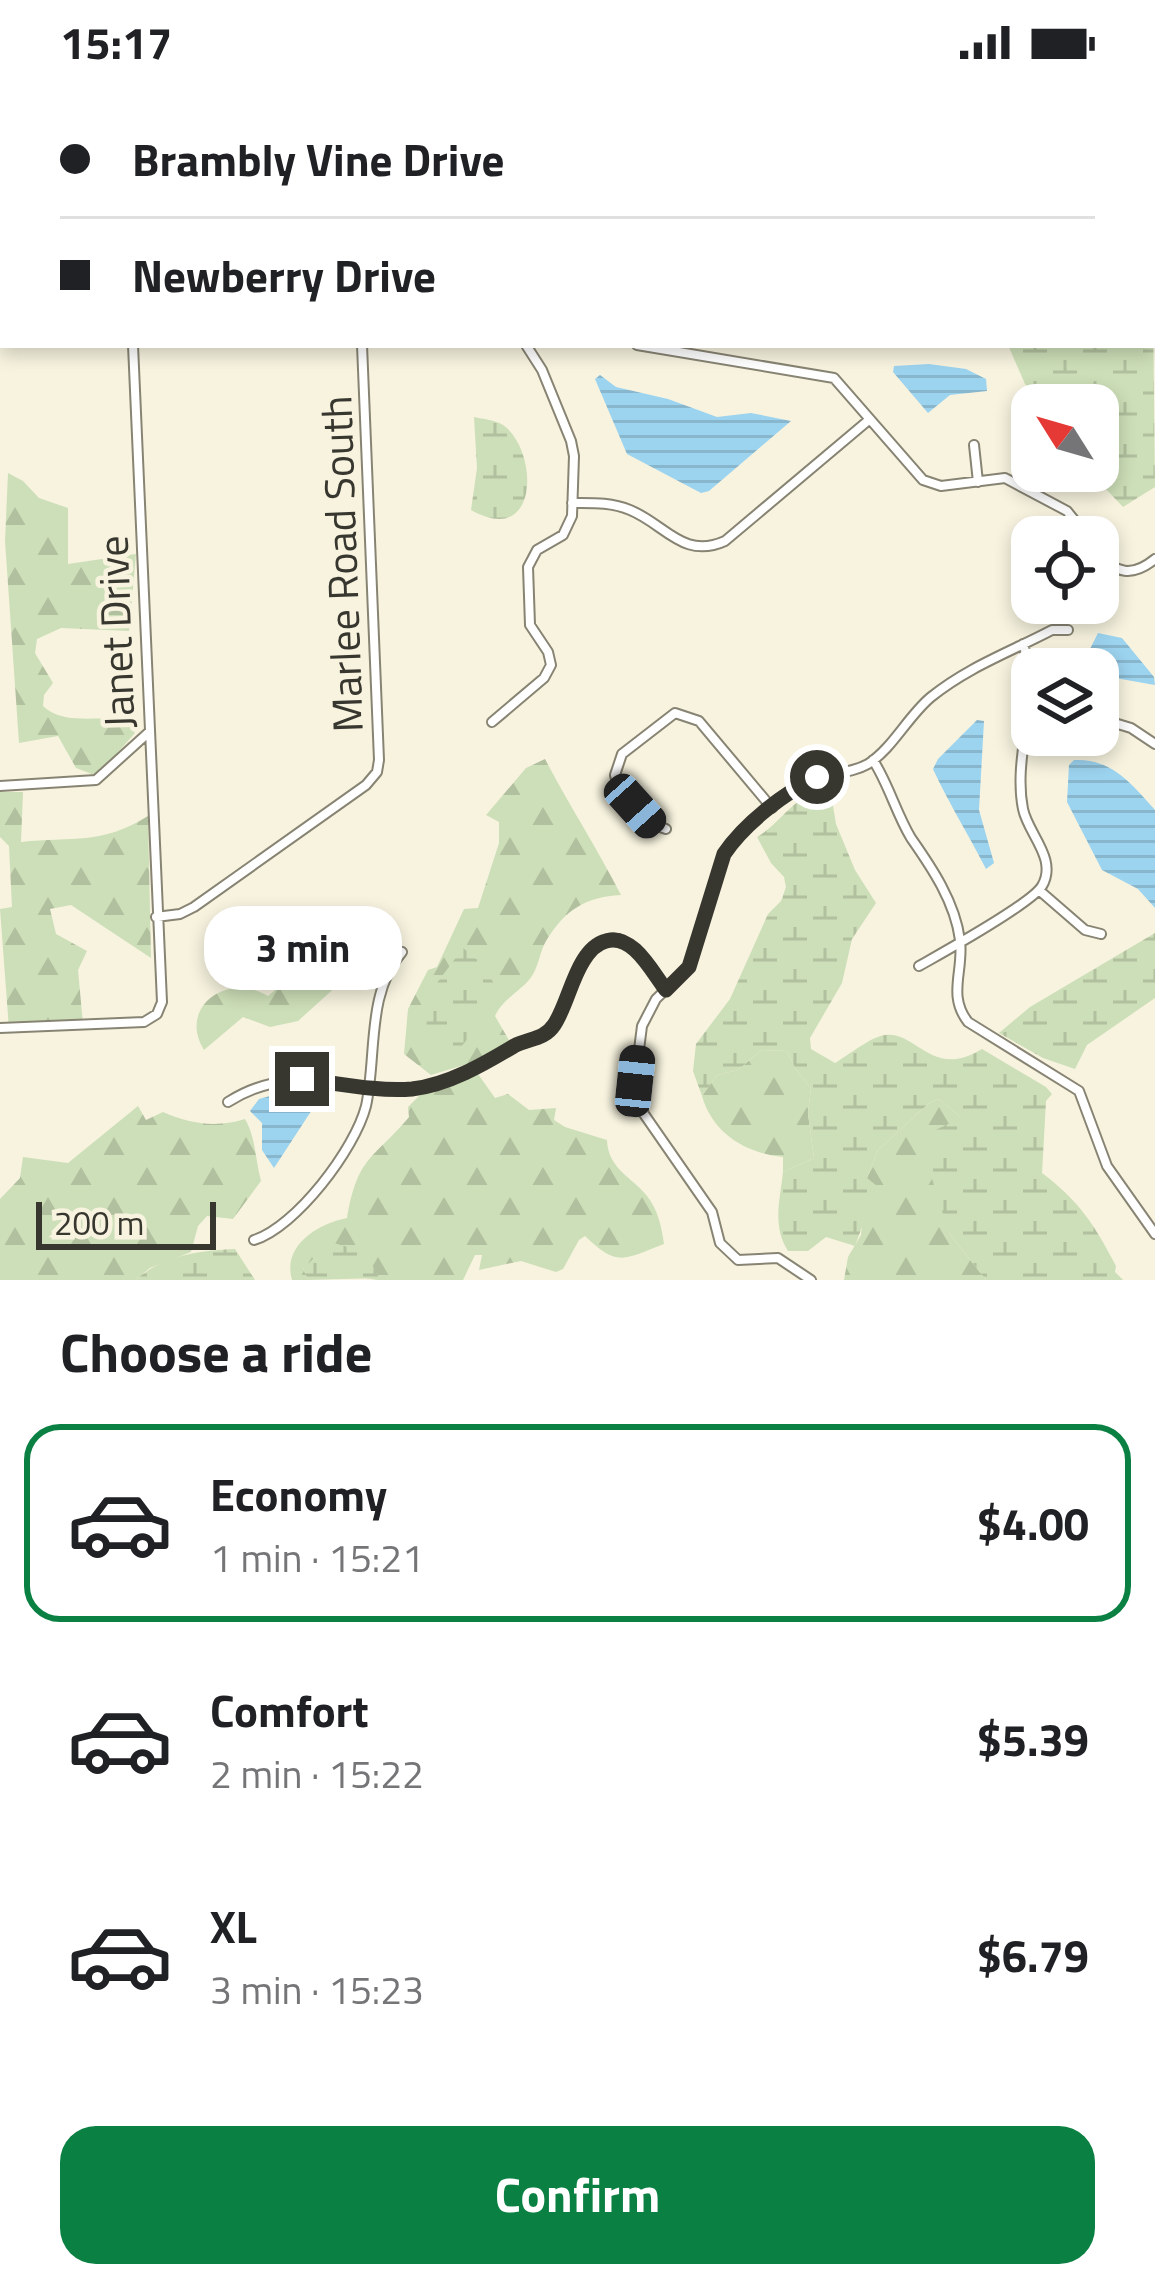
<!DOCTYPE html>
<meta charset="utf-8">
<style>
:root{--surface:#fff;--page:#f2f2f2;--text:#202124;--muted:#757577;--line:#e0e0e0;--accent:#0b8043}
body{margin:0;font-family:"Titillium Web",sans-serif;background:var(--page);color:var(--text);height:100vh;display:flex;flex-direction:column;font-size:45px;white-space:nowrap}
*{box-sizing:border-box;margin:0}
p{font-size:39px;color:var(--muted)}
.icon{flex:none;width:66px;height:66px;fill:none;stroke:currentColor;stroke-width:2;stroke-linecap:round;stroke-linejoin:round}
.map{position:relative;height:1196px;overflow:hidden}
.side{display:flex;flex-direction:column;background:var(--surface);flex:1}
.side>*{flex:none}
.banner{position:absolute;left:0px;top:0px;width:1155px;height:264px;box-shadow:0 6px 18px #0003;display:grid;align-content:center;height:264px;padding:0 60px;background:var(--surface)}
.needle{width:78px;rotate:307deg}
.tools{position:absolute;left:1011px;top:300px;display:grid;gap:24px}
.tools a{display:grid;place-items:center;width:108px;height:108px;border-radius:24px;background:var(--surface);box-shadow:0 6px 18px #0003;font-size:60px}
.scale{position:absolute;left:36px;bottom:30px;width:180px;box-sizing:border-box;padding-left:12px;border:6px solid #38372f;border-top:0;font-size:33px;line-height:42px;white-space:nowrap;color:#38372f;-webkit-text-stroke:9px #f7f3df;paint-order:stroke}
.end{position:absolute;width:54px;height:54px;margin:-27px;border:15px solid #38372f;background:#fff;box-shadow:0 0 0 6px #fff}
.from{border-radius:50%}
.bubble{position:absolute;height:84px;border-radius:36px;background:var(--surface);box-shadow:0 6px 18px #0003;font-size:39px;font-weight:700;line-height:84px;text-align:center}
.car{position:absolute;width:36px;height:72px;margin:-36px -18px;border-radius:15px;box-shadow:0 0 9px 3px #0007;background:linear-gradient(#222 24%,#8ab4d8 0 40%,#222 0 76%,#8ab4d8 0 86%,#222 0)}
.banner b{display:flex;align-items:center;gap:42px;height:114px;font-size:45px}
.banner b+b{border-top:3px solid var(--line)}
.banner i{width:30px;height:30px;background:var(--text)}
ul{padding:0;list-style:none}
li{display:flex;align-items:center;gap:36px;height:198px;margin:0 24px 18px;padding:0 36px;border:6px solid transparent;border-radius:36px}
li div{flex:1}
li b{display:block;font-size:45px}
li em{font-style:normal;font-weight:700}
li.current{border-color:var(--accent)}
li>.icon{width:108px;height:108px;stroke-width:1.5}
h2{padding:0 60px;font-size:54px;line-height:144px}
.cta{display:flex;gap:24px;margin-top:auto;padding:24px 60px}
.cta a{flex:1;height:138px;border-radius:36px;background:var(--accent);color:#fff;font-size:48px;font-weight:700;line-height:138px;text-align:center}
.status{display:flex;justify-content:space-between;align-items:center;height:84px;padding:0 60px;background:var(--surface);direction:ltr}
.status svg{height:33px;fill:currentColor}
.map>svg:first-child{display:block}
.forest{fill:url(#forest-firs)}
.wetland{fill:url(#wetland-marsh)}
.water{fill:url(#water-rules)}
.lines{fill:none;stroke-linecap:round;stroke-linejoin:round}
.stream{stroke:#9cd3ef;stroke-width:3}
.minor-casing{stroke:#888473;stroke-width:12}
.minor{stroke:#fff;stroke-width:8}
.route{stroke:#38372f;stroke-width:15}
.labels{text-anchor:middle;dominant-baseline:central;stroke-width:9;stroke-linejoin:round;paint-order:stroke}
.street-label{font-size:42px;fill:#38372f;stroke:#f7f3df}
</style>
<div class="status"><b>15:17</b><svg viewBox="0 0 49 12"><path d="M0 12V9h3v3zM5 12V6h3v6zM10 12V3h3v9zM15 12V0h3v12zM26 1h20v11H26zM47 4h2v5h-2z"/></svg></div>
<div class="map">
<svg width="1155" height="1196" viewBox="0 0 1155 1196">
<defs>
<pattern id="forest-firs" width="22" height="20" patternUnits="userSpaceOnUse" patternTransform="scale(3)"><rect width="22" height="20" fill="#cddfb8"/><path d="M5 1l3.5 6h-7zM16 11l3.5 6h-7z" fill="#b1c09e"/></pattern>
<pattern id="wetland-marsh" width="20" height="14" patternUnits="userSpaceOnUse" patternTransform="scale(3)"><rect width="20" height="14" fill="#cddfb8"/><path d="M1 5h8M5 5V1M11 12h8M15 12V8" fill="none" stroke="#b1c09e"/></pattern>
<pattern id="water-rules" width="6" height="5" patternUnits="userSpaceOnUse" patternTransform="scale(3)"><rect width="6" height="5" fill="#9cd3ef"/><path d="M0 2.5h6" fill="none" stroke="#87b6cd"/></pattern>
</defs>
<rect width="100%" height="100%" fill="#f7f3df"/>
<path class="forest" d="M8,389L23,397L39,414L68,424V480L136,470L129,547L61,544L37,555L35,569L53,599L44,611L43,622C64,642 98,631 125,636L135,649L97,692L76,684L58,652L19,659L5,457Z
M545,675C569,721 597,764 621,811C585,813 565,826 546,857C540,867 539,881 532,892C522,907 503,914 495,932L510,958L477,977L431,991L404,970L408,925L428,886L437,883L464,825L478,824L499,759V738L486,731L526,684Z
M0,708H23L21,758C74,752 99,762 148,732L151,874L71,821L50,825L56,850L87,867L78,886L83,940L9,945L0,825L12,823L9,762L0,753Z
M346,868L339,900L298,937L270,943L243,933L204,966C178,925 225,887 268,912L318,870Z
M761,966L787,967L796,986L811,1004L808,1030L814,1074L783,1088V1073C746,1069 713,1050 702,1012L717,991L738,986Z
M478,990L495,1014L508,1010L529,1026L556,1024L554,1036L565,1043L607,1056C608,1085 632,1093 647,1112C658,1125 662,1145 664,1160C624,1175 618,1184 585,1152L579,1156L563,1185L556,1188L521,1177L479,1186L482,1171H475L463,1196H377L303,1184L308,1196H292C282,1162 317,1140 347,1134C358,1071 373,1076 409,1033L408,1023L426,1005H438Z
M939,1015L961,1034L949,1149L986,1196H844L848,1173L861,1151L867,1094L878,1066L929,1019Z
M138,1022L146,1036L163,1028C190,1040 216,1044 245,1035C256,1054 255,1075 261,1097L233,1135L207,1132L198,1142L191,1168L150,1184L135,1196H0V1115L20,1094L23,1073L68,1079Z"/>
<path class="wetland" d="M1152,138L1155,403L1123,423L1089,387H1098V321H1041L1025,300L1008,261H1152Z
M474,333C483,335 495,336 503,341C539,366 540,465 471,426L477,384Z
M821,705L832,716L836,740L855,786L876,819L852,855L842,899L810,954L811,965L835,979C849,971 870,953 885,951C917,947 932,996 982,965L1046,1003L1052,1010L1046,1017L1042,1089C1080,1118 1094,1140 1116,1182L1115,1188L1123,1196H986L949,1149L928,1082L931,1048L961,1034L939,1015L929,1019L878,1066L867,1094L877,1102L855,1162L826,1153L808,1167H788C772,1142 780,1116 783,1088L814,1074L808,1030L811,1004L796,986L787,967L761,966L738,986L717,991L702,1012L693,987L696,960L730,915L768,830L781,817L786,803L784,793L771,779L757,753C780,740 789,717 821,705Z
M1155,849V914L1087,961L1075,985L1043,974L999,949L1030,923Z
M463,864L487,884L497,908L478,943L452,973L424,958L431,907Z
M330,1158L366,1168L379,1194L308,1196L303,1185Z
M235,1165L255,1196H135C165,1171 197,1167 235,1165Z"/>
<path class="water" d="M929,280L966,285L986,295L987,307L950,311L928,329L893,288L894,282Z
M600,291L616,303L668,315L717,333L751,329L791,337L709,407L701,409L627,370L595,295Z
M1098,549L1122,554L1154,593L1155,601L1098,591V585H1080Z
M977,636L984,637L979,726L994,779L986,785C969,751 949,720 933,685L938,675Z
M1074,676C1111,674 1132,700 1155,726V824L1138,805L1102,786L1067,718L1069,681Z
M281,1009L321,1012L274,1084L262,1066V1039L250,1027L259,1015Z"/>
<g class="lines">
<path class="stream" d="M710,0L717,3
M1152,223L1155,224"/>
<g class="minor-casing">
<path id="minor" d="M1146,0L1148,3
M1109,3L1117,0
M1152,8L1155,13
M0,174H3
M637,261L834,294L923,396L941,402L1005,394L1067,427L1088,453
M974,361L978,398
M572,419C592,419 611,418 630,426C665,440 683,476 725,457L870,335
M1098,467C1115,491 1133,493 1155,475
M1098,634L1131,644L1155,660
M492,638L544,594L551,581L548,568L530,541L528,483L537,466L563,451L572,432L574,372L571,357L542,286L526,261
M873,676C889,701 896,729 911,754C932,784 955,818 960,856C964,887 947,911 968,938L1079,1007L1107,1082L1155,1150
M0,702L96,696L148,649
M666,745L651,740L618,703L615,691L622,670L675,629L699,637L772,724
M1040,807L1085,846L1101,850
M156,833L180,830L194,823L366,701L377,688L379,676L362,261
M919,882C942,869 1031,820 1042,802C1058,775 1028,750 1023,725C1012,670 1042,613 1023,560
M0,944L144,938L157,930L162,918L133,261
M228,1018C291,978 339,1007 406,1005C431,1005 463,991 484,980C496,974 505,967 516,961C527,955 540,957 549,947C567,927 590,824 632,863C645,874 656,892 666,906
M254,1156C296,1143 355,1065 366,1022C377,972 366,909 402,868
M811,1196L778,1174L738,1176L720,1159L712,1128L644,1030L635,997L642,942L656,915L689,883L724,770C739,747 788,703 815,694C833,688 850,690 868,680C893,664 908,632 931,613C968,583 1010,568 1052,546H1068"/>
</g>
<use href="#minor" class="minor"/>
</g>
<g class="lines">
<path class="route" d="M302,995C337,999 377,1008 412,1005C448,1001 484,980 514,962C529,954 544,956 554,941C570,918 576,865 606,857C633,849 652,888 666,906L689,883L724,770C744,740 784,709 817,693"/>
</g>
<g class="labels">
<g class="street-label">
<text transform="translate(341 480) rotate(-92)">Marlee Road South</text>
<text transform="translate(115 548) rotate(-92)">Janet Drive</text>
</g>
</g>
</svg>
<div class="tools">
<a><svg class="needle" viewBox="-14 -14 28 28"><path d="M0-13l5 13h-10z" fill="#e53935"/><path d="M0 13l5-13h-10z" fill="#757577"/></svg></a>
<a><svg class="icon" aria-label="locate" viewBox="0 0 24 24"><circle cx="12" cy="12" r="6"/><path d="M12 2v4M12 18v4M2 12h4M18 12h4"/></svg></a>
<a><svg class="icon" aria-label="layers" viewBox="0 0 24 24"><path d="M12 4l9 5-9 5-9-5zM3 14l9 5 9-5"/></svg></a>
</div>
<div class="scale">200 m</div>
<i class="end from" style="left:817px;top:693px"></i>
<i class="end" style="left:302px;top:995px"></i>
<div class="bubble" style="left:204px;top:822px;width:198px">3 min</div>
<i class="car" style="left:635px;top:722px;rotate:138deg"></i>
<i class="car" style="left:635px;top:997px;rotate:6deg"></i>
<div class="banner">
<b><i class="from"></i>Brambly Vine Drive</b>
<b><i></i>Newberry Drive</b>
</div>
</div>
<section class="side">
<h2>Choose a ride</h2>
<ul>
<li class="current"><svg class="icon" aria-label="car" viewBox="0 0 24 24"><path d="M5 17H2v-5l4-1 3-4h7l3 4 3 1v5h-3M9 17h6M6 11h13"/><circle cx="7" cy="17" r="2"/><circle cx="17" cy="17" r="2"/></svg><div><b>Economy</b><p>1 min · 15:21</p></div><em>$4.00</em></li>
<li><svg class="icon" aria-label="car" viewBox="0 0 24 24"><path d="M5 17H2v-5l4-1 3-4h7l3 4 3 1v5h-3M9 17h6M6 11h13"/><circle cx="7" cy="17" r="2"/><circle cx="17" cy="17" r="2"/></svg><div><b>Comfort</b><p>2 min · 15:22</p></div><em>$5.39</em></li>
<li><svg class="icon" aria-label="car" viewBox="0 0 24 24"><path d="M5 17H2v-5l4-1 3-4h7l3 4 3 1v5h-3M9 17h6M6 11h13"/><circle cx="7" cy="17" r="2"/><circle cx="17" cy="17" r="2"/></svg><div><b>XL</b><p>3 min · 15:23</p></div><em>$6.79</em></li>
</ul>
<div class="cta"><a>Confirm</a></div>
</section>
